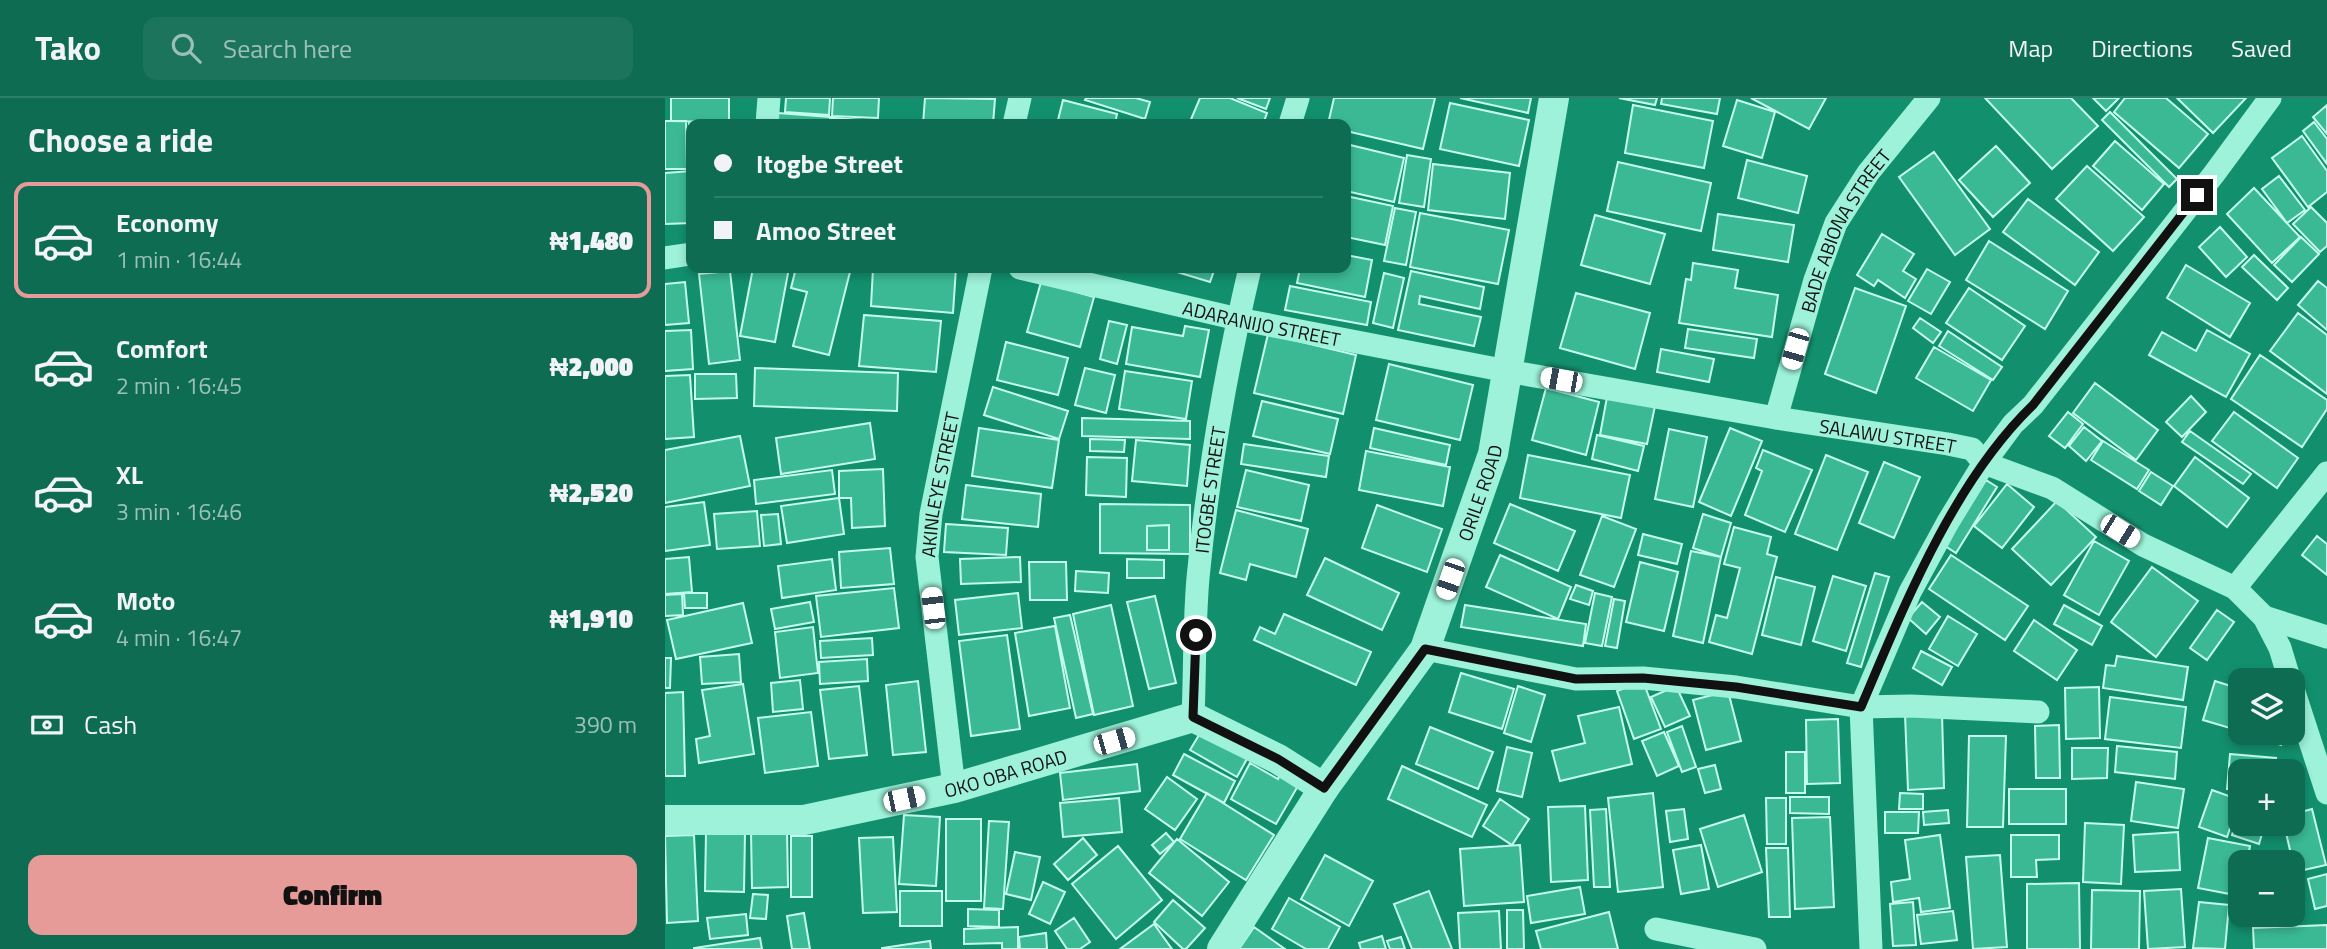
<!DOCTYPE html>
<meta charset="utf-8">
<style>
:root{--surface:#0e6c52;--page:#1c745c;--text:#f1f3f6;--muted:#9bc0b8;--line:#2e7f69;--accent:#e69b98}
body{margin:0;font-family:"Titillium Web",sans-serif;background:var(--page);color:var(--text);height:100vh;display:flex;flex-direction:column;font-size:26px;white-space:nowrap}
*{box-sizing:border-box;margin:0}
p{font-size:23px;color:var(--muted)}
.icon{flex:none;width:38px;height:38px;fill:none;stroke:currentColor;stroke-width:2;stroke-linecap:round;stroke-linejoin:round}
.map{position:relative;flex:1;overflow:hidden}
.details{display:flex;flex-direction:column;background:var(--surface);width:665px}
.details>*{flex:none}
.hud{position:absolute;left:21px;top:21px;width:665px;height:154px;border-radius:14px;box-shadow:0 4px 10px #0003;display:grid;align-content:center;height:154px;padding:0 28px;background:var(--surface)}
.buttons{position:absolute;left:1563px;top:570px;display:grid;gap:14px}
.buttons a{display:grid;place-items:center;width:77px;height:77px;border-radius:14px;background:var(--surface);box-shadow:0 4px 10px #0003;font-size:35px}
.end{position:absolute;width:32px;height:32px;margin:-16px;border:9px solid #111;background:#fff;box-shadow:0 0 0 4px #fff}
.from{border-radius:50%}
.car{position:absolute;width:21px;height:42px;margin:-21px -10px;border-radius:9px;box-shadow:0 0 5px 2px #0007;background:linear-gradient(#fff 24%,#345 0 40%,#fff 0 76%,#345 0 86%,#fff 0)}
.hud b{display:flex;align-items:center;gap:24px;height:66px;font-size:26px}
.hud b+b{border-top:2px solid var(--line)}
.hud i{width:18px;height:18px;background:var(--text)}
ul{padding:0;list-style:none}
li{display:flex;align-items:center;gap:21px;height:116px;margin:0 14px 10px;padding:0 14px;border:4px solid transparent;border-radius:14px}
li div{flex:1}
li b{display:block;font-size:26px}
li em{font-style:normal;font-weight:800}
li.active{border-color:var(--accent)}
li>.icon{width:63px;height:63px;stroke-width:1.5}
h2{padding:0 28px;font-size:32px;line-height:84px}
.pay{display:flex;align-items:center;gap:18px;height:77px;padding:0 28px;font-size:26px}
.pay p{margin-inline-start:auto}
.button{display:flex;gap:14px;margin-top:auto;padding:14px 28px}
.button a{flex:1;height:80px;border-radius:14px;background:var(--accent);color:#111;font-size:28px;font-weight:800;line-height:80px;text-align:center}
header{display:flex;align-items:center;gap:42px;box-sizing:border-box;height:98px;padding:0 35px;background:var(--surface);border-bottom:2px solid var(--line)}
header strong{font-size:33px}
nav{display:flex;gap:38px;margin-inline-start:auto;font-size:24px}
.search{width:490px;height:63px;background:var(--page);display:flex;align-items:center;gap:18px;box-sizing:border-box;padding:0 24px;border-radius:14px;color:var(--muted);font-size:26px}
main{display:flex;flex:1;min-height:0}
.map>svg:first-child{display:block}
.building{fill:#3bb995;stroke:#c4fdec;stroke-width:2;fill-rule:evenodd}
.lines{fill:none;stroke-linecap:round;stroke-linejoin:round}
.minor{stroke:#9df2d9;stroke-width:23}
.tertiary{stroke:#9df2d9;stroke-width:30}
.route{stroke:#111;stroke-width:9}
.labels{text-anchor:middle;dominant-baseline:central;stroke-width:7;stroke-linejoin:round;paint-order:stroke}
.street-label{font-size:19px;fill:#111;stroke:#12906d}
</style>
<header>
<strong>Tako</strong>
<div class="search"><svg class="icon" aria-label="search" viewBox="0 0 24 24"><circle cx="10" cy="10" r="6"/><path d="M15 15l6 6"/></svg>Search here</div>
<nav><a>Map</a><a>Directions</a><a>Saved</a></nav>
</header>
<main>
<section class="details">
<h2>Choose a ride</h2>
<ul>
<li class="active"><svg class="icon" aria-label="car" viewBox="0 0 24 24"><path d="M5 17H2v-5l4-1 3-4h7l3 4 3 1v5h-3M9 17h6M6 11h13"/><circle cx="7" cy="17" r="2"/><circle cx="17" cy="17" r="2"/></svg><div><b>Economy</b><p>1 min · 16:44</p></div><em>₦1,480</em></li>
<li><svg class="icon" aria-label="car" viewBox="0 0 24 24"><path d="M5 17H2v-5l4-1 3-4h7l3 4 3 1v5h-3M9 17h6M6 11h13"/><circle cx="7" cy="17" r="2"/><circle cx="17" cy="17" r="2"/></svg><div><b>Comfort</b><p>2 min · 16:45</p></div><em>₦2,000</em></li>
<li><svg class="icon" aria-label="car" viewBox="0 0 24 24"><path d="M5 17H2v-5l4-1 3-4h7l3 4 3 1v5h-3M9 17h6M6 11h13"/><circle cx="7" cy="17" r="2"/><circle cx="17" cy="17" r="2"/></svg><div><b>XL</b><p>3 min · 16:46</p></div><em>₦2,520</em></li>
<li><svg class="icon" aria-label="car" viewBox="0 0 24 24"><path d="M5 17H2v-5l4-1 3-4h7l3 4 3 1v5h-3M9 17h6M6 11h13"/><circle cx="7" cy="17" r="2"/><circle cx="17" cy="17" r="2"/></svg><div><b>Moto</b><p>4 min · 16:47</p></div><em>₦1,910</em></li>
</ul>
<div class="pay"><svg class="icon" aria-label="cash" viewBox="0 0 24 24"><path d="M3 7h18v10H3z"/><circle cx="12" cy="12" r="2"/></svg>Cash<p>390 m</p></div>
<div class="button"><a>Confirm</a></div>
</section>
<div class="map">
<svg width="1662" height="851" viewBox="0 0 1662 851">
<rect width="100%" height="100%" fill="#12906d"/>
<path class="building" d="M6,0H64V24L6,23Z
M121,0H165L164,17L120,14Z
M168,0H214L213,20L167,18Z
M260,0L330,1L328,26H258Z
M421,0H471L485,4L480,21L420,2Z
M535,0H565L602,15L598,26H524Z
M572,0H605L601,11Z
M669,0H770L758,51L681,33V26H663Z
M795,0H866L863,15Z
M954,0H992L990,7Z
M997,0H1055L1052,16L996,6Z
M1086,0H1161L1144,31Z
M1320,0H1406L1433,28L1387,71Z
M1428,0H1454L1441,13Z
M1460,0H1501L1543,36L1514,70L1449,14Z
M1512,0H1581L1548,35Z
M398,2L452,16L450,26H392Z
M1072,2L1110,14L1097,60L1058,48Z
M785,5L864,22L854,68L775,51Z
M968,7L1048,23L1039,70L960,55Z
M1662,7V36L1648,19Z
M1445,14L1512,81L1504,89L1437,22Z
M113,15L165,19V26H112Z
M167,20L196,22L195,26H167Z
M0,23H21L22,71H0Z
M1649,24L1662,41V66L1638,33Z
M24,25H65L26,26V70H24Z
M1637,38L1662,73V94L1643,109L1607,60Z
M1450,43L1499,86L1477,112L1428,68Z
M681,46L739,60L729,104L681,93Z
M1331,48L1365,85L1328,119L1294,82Z
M1269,54L1325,131L1290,157L1234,79Z
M742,57L766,61L759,109L734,105Z
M1082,62L1142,78L1133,115L1073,100Z
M953,64L1046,85L1036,133L942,113Z
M768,66L845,75L840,121L763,112Z
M1422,68L1479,119L1448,153L1391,101Z
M26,73V125L0,126V75Z
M1614,78L1640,112L1622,125L1597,91Z
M1589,90L1635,139L1607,165L1562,116Z
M681,98L728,108L720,147L681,139Z
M1363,101L1434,154L1410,187L1338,134Z
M1646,109L1662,125V148L1655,154L1628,126Z
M730,110L751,114L741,167L719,163Z
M755,115L844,132L833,186L745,169Z
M1053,116L1129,127L1123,164L1048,152Z
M930,117L1000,136L985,186L916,167Z
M1555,129L1582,159L1561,179L1534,149Z
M1217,136L1249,156L1238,173L1251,181L1240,200L1213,182L1209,188L1192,177Z
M1636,139L1654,156L1627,184L1609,167Z
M1324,143L1403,193L1380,231L1301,182Z
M681,157L707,162L700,199L632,185L635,170H681Z
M1589,157L1623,190L1612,202L1577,169Z
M1028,165L1073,172L1070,190L1113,197L1107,239L1014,225L1021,181L1026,182Z
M1521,167L1585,205L1565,239L1502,200Z
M88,170H124L110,244L75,238Z
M131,170H167L185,174L164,257L128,248L142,194L126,190Z
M208,170H291L288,215L206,208Z
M499,170H550L545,184Z
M1262,171L1285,184L1266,216L1243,203Z
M65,173L75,262L44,266L34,176Z
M746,173L819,189L815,211L755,198L754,206L816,219L809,248L733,232Z
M719,175L739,180L728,230L708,225Z
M1653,183L1662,190V232L1633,207Z
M20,184L24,225L0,227V186Z
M376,184L429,199L415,249L362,234Z
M625,188L706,204L702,227L620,212Z
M1190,190L1241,208L1211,295L1160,276Z
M1304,190L1360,228L1337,262L1281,225Z
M911,195L985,215L970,271L895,250Z
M1633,215L1662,237V296L1605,253Z
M199,217L276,223L271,274L194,268Z
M1255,220L1276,234L1268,245L1248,230Z
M444,223L462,227L452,266L435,261Z
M520,228L544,232L535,279L461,266L467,229L518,238Z
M1023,231L1092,241L1089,260L1020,250Z
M26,232L28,271L0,273V233Z
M1542,232L1585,256L1561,299L1484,257L1497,234L1531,253Z
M1283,233L1337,269L1328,282L1274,248Z
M603,236L691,257L678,316L589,295Z
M341,244L403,260L393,297L332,282Z
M1269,249L1326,282L1308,313L1251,280Z
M996,251L1049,261L1044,284L992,274Z
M1595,257L1662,302V311L1637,349L1566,301Z
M724,266L808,287L795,342L711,322Z
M90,270L233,275L232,313L89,308Z
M420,270L450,277L441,315L410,307Z
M460,273L527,283L521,321L454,311Z
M30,276H71L72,300L30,301Z
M25,277L29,339L0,341V278Z
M1430,285L1493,332L1471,362L1408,315Z
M328,289L403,313L394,341L319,317Z
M881,290L934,304L921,357L867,342Z
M1526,298L1541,314L1517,339L1501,324Z
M942,299L990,308L982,346L935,337Z
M597,303L673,321L665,356L588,338Z
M1403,314L1418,326L1400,350L1384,338Z
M1569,314L1633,360L1612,390L1547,343Z
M417,320L525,323V341L417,338Z
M205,325L210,361L116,376L111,340Z
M1419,329L1437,343L1421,363L1404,348Z
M314,330L394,342L387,390L307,378Z
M709,330L785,347L781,367L705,350Z
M1065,330L1097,343L1066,418L1034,404Z
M1004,331L1042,339L1028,409L990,401Z
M1525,333L1586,376L1578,386L1517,344Z
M932,337L979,348L973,373L927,361Z
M75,338L85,388L0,405V352Z
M425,341L460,342L459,354L425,353Z
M471,342L525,347L522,388L467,383Z
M1438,343L1484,372L1472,391L1426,362Z
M579,346L664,358L661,379L576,366Z
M1098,352L1147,372L1120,434L1080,417L1097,373L1091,370Z
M701,353L785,369L778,408L694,392Z
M863,357L965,377L956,420L855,400Z
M1161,357L1203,374L1172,452L1130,436Z
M422,359L462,360L461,399L421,397Z
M1530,359L1584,400L1562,429L1509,388Z
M1219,364L1255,379L1229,440L1194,425Z
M218,371L220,428L187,430L186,400H174V373Z
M167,372L170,396L91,406L89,382Z
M581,372L644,387L636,423L572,409Z
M1486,374L1508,388L1496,407L1474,393Z
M1321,382L1332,389L1291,455L1280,448Z
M1342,386L1369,409L1337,450L1309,428Z
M301,387L376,396L373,429L297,421Z
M174,400L179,436L122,445L116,408Z
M1392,403L1431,439L1386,487L1347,451Z
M39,404L45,447L0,453V409Z
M435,406L525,407V456L435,455ZM504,427V452H482V428Z
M845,406L910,433L893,473L829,445Z
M712,407L777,431L762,474L697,450Z
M571,412L643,431L631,479L585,466L581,482L555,475Z
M92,413L95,448L52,451L49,416Z
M113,416L116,446L99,448L96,417Z
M1038,416L1066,425L1056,459L1028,450Z
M937,418L971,431L949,489L915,477Z
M281,426L343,430L341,457L279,454Z
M504,427V452H482V428Z
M1069,429L1106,439L1102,456L1112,459L1087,556L1044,544L1051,517L1062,520L1075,470L1059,466Z
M978,436L1017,446L1012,466L973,457Z
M1652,438L1662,446V477L1637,457Z
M1429,443L1464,463L1434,517L1399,497Z
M225,450L229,486L176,490L174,454Z
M1026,453L1056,459L1038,545L1008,538Z
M835,457L906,489L893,521L821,489Z
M1286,457L1363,508L1340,542L1264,491Z
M24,459L27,494L0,496V461Z
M355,459L356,484L296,486L295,461Z
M660,460L734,495L717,532L642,497Z
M167,461L171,492L117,500L113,468Z
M462,461L499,462V480H462Z
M364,464H401L402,502H365Z
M975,464L1013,474L999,533L961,524Z
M1487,469L1533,503L1491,559L1446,524Z
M411,473L444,475L443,495L410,493Z
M1210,475L1224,479L1196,569L1182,565Z
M1168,478L1201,488L1181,553L1148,543Z
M1111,479L1150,489L1136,547L1097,537Z
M911,487L928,493L924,507L905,501Z
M229,490L234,530L156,539L151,498Z
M19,495H42V510H20Z
M353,495L357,530L294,537L290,502Z
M930,495L947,499L937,548L920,545Z
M17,496L18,517L0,518V497Z
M490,498L511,585L484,591L462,504Z
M949,501L960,503L952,550L940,548Z
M145,504L149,524L110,531L106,511Z
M1257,504L1275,519L1261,536L1243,520Z
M78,505L87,545L11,561L2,522Z
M446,507L468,608L429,617L408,516Z
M800,507L921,526L918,548L796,529Z
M1399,507L1437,528L1427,547L1389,526Z
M1552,512L1569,524L1542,562L1525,550Z
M619,516L706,554L691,587L589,542L595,529L610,536Z
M405,517L428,616L411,620L389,520Z
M1283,518L1312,536L1293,568L1264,551Z
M1369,522L1412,552L1392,582L1349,553Z
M390,528L405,610L364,618L350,535Z
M148,529L153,575L115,580L110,534Z
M342,537L355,631L306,638L294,543Z
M207,540L208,557L156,560L155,543Z
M1256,553L1287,569L1277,587L1248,570Z
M74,556L76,584L37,586L35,559Z
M1452,558L1523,569L1518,602L1438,590L1441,567L1450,568Z
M0,560H6L5,590H0Z
M202,561L203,583L155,586L154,564Z
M796,575L849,591L837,631L784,614Z
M135,582L138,611L108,614L106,585Z
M253,583L261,654L228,657L221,587Z
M978,583L996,631L969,641L952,593Z
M1550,583L1575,591V633L1538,622Z
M78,586L89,656L34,665L31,641L45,638L37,592Z
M194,588L202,657L164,661L155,592Z
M853,588L880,597L866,644L839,635Z
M1011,588L1025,618L1000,629L986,599Z
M1434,589L1435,640L1401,641L1400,590Z
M1063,593L1076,643L1041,652L1028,602Z
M18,594L20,678H0V595Z
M1445,599L1521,609L1516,650L1440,641Z
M954,609L967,666L895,683L887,653L920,645L913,618Z
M146,614L153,668L100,675L93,620Z
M1277,615L1279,690L1243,692L1240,616Z
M1173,621L1175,685L1142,686L1141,622Z
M1394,627L1395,680H1371L1370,628Z
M1017,628L1031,669L1017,674L1002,634Z
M765,629L828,654L813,691L751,666Z
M537,632L583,659L572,679L525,652Z
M999,634L1014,668L992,678L977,643Z
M1581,635H1620L1616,647Z
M1304,638H1341L1338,729H1302Z
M1452,648L1512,654L1510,681L1450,674Z
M842,649L867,655L857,699L832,693Z
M1407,650H1443L1442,680L1407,681Z
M1121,654H1140V695H1121Z
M519,656L570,683L559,705L508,677Z
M1565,656L1611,660L1610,674H1575V692L1562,691Z
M585,665L613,681L618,671L637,681L611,726L566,701Z
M472,666L475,693L398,702L395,675Z
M1050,667L1056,691L1040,695L1033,671Z
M737,668L822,707L807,739L723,701Z
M502,679L532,701L510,732L480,711Z
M1471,684L1519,691L1513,730L1466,723Z
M1344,691H1401V726H1344Z
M1547,692L1575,702L1562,739L1534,729Z
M542,695L609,737L581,782L515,741Z
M988,695L998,789L953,794L943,700Z
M1235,695L1258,696V711H1234Z
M1125,699H1164V716L1125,715Z
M454,700L457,734L398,739L395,705Z
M1101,700H1121V746H1102Z
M835,701L864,721L847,747L818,728Z
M920,708L923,782L886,784L883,709Z
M941,711L945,789H929L925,712Z
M1019,711L1023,741L1005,744L1001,713Z
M1647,711L1661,767L1630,774L1619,726H1628V716Z
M1283,712L1284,725L1259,727L1258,714Z
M1575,712V726H1600L1594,746L1567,737Z
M1220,714H1254L1253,735H1220Z
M239,717L275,719L271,788L234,786Z
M1079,717L1097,774L1053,789L1035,731Z
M1165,719L1169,809L1130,811L1127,720Z
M281,721H316V803H281Z
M324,723L344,724L338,811L319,810Z
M1420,725L1459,727L1456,786L1418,784Z
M122,732L123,789L87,790L86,733Z
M41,734H80L79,794L40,793Z
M1513,734L1515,772L1470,774L1468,737Z
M501,735L509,744L495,756L487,747Z
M29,737L33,823L2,825L0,738Z
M1275,737L1285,810L1256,814L1254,800L1228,804L1226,784L1245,781L1240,742Z
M1346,737H1394V761L1371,762L1372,779H1346Z
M126,738H147V799H126Z
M228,739L232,814L198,815L194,740Z
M418,740L432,757L403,782L389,766Z
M1543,740L1585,748L1582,765H1575V798L1533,790Z
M512,741L564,784L537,818L484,775Z
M855,747L859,804L799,808L795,751Z
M1036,747L1044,791L1016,796L1008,752Z
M453,748L497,802L451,841L407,786Z
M1101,750H1123L1125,819H1104Z
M350,754L375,759L366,802L341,796Z
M660,757L708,783L684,828L636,801Z
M1335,757L1342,849L1308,851L1301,759Z
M1662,776V808L1650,811L1643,781Z
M378,784L400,794L385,826L364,816Z
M1414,785L1415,851H1362V786Z
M915,789L920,816L866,825L862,798Z
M1516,791L1520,849L1483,851L1479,793Z
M1628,791H1637V816H1628Z
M1427,792L1475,793L1474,851H1426Z
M235,793H277V828H235Z
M764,793L787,851H747L729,806Z
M88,796L103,797L101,821L85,820Z
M624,800L675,829L663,851H641L607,831Z
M508,802L540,830L521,851H518L489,824Z
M1248,804L1251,847L1228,848L1225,806Z
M1534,804L1564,807L1560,851L1528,850Z
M303,811L334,812V829L303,828Z
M842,812H858L859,851H842Z
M834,813L836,851H795L793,815Z
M1288,813L1292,842L1256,846L1252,817Z
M944,814L953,851H876L871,833Z
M139,815L145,851H127L122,818Z
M81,816L83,837L45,841L42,820Z
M409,820L425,844L415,851H402L390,833Z
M489,826L507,851H455Z
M1662,827V851H1589L1588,830Z
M353,829V851H337V845L299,846V831Z
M589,829L620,851H574Z
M381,835L382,851H355L354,839Z
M717,838L721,851H696L694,845Z
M736,839L740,851H725L722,843Z
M95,840L97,851H29V850Z
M265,843L266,851H217V850Z"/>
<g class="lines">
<g class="minor">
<path d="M102,26L104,0"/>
<path d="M349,26L355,0"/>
<path d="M625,26L633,0"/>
<path d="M0,160L26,156"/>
<path id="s1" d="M355,170L573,221L842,273L1111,320L1283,346L1307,351L1319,365L1387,390L1478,447L1570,490L1599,519L1615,550L1625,583"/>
<path id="s2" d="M1111,320L1150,182L1171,125L1203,75L1264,0"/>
<path d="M1570,490L1662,375"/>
<path d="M1599,519L1662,539"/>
<path d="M760,551L911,581L978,580L1071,589L1196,609L1246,608L1373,614"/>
<path d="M1628,591L1662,695"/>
<path id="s3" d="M528,619C530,573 529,526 533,480C543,375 561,272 585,170"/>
<path id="s4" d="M289,690L262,459L266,416L316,170"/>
<path d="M991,831L1090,851"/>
<path d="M1206,851L1196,609L1245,494L1283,424L1319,365L1348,326L1368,307L1549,76L1605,0"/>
</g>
<g class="tertiary">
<path id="s5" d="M0,722H139L289,690L528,619L613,661L659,690"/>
<path id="s6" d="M557,851L659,690L760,551L828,356L889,0"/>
</g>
</g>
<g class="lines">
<path class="route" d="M531,537L528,619L613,661L659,690L760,551L911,581L978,580L1071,589L1196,609C1239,508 1288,384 1368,307L1532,97"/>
</g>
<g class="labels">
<g class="street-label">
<text stroke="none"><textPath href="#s2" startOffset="201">BADE ABIONA STREET</textPath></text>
<text stroke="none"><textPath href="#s1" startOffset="248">ADARANIJO STREET</textPath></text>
<text stroke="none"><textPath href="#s1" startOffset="884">SALAWU STREET</textPath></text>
<text stroke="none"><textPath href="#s4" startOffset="306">AKINLEYE STREET</textPath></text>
<text stroke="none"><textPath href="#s3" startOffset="228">ITOGBE STREET</textPath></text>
<text stroke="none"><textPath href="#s6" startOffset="528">ORILE ROAD</textPath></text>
<text stroke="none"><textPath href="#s5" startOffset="346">OKO OBA ROAD</textPath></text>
</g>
</g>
</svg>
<div class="buttons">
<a><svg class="icon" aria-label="layers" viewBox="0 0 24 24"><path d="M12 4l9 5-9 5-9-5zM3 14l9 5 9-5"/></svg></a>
<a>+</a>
<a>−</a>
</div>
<i class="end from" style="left:531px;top:537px"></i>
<i class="end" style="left:1532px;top:97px"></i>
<i class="car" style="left:1130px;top:251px;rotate:196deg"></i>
<i class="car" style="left:896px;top:282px;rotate:280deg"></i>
<i class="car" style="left:1455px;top:433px;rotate:122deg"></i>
<i class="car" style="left:785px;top:481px;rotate:199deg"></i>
<i class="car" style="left:268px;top:510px;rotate:353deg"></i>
<i class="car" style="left:449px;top:643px;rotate:74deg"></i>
<i class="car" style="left:239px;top:701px;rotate:78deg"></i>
<div class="hud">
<b><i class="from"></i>Itogbe Street</b>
<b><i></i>Amoo Street</b>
</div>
</div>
</main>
